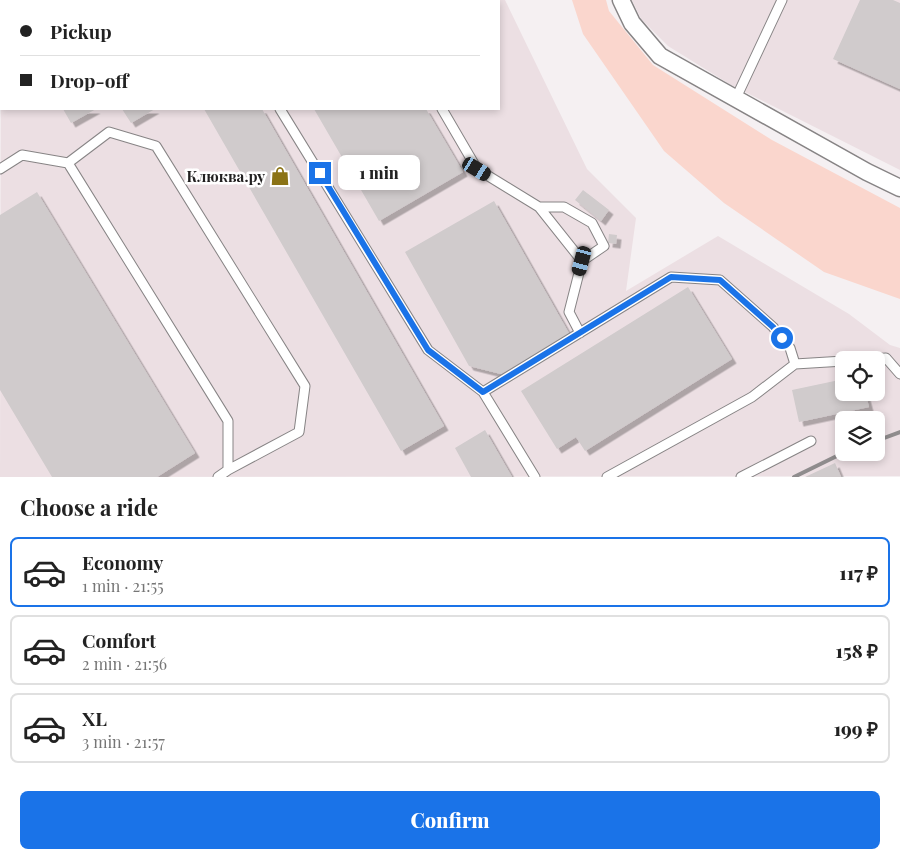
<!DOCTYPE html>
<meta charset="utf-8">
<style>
:root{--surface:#fff;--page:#f2f2f2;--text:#222;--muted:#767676;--line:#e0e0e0;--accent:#1a73e8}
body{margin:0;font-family:"Playfair Display",serif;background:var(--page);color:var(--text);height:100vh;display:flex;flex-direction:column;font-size:19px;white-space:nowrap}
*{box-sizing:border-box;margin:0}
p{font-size:16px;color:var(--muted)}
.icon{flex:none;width:28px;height:28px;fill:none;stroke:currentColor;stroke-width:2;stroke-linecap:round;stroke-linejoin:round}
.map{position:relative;height:477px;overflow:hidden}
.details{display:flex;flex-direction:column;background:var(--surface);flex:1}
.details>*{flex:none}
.top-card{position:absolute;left:0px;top:0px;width:500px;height:110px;box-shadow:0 2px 8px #0003;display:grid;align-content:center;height:110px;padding:0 20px;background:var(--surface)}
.buttons{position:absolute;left:835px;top:351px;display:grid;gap:10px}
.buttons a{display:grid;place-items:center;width:50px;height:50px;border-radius:8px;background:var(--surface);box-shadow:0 2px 8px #0003;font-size:25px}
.end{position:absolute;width:22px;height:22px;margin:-11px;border:6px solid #1a73e8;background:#fff;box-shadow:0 0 0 2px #fff}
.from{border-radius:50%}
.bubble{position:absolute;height:35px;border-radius:8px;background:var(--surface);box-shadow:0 2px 8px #0003;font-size:16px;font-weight:800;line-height:35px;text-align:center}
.car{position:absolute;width:15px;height:30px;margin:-15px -8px;border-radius:6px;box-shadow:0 0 4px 1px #0007;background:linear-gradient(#222 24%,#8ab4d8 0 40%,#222 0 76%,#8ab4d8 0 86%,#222 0)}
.top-card b{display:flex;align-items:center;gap:18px;height:48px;font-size:19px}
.top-card b+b{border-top:1px solid var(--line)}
.top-card i{width:12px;height:12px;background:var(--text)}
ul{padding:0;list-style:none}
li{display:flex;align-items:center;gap:15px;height:70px;margin:0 10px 8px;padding:0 10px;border:2px solid var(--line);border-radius:8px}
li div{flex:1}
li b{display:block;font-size:19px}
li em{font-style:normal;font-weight:800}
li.selected{border-color:var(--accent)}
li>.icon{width:45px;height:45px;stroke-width:1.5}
h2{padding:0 20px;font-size:22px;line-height:60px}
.button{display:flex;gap:10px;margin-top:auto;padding:10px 20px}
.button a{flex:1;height:58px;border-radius:8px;background:var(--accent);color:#fff;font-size:20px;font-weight:800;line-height:58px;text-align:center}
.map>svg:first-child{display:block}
.built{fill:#ecdfe3;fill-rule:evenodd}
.green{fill:#fad6cd}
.building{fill:#d0cbcc;filter:url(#shadow)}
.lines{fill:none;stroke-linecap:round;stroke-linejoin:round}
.service-casing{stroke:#878485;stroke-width:11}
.minor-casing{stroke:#878485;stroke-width:19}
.service{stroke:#fff;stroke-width:9}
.minor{stroke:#fff;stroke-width:16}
.rail{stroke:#8f8c8d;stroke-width:4}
.route{stroke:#1a73e8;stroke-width:6}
.labels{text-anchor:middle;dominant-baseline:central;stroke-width:5;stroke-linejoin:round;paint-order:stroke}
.poi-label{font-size:15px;font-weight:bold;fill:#212020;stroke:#fff;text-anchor:end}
</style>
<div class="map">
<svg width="900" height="477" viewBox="0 0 900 477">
<defs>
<filter id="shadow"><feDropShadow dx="4.5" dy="4.5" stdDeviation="0" flood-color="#0004"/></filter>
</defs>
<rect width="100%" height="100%" fill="#f5f0f2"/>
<path class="built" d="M1,0H505L587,169L636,218L626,291L718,236L849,314L890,345L900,348V476L0,477ZM1,1H499V109H1ZM844,360H876V392H844ZM844,420H876V452H844Z
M632,0H900V170L731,85L668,46L641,19Z"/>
<path class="green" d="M572,0H606L609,11L653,65L772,140L900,208V299L824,272L724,203L664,151L583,34Z"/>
<path class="building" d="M860,0H893L900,3V89L833,59Z
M63,109H96L71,123Z
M122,109H155L131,123Z
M204,109H262L444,426L401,451Z
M314,109H426L463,172L379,221Z
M583,190L609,210L601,221L575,200Z
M37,192L195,453L157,477H52L0,390V215Z
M494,201L570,335L501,374L469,366L405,252Z
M609,234L617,235L616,244L608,243Z
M688,287L732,359L585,451L576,437L557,449L521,391Z
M844,379V392H865L869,407L799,422L792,390Z
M485,430L512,477H471L455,448Z
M835,463L841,477H805Z"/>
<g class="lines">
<g class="service-casing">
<path id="service" d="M97,0L98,1
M214,0L215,1
M379,0L380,1
M736,98L782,0
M280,109L428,350L483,392L535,477
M442,109L477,169L539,207H564L592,223L604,246L582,261L569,312L580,333
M68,163L109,132L156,146L305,386L299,432L228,470
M0,169L22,155L68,163L228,421V470L218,477
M539,207L582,261
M858,360L886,358L900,374
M483,392L671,277L720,280L773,327L790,348L795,364
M607,477L752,397L795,364L844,361
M741,477L811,441"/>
</g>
<g class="minor-casing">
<path id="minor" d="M621,0L632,23L660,56L867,172L900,188"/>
</g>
<use href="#service" class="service"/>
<use href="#minor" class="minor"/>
<path class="rail" d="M876,441L900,432
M794,477L845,452"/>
</g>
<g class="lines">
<path class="route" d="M320,173L428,350L483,392L671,277L720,280L773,327L782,338"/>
</g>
<defs>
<g id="shop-bare" transform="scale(1.5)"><path d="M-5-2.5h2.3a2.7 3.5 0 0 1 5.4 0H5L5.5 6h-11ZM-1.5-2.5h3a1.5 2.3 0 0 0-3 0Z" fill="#8b7316" stroke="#fff" stroke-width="2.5" paint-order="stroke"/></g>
</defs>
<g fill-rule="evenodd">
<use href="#shop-bare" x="280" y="176"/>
</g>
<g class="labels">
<g class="poi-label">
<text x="265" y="176">Клюква.ру</text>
</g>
</g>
</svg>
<div class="buttons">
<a><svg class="icon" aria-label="locate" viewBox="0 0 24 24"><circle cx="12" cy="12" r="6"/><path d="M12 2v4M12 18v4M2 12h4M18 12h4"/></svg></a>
<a><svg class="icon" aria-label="layers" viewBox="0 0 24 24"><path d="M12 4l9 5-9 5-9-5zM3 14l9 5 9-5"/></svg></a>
</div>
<i class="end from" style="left:782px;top:338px"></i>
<i class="end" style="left:320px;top:173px"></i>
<div class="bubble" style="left:338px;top:155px;width:82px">1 min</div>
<i class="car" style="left:477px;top:169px;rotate:121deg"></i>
<i class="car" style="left:582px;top:261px;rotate:195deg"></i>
<div class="top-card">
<b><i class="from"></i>Pickup</b>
<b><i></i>Drop-off</b>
</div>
</div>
<section class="details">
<h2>Choose a ride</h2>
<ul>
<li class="selected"><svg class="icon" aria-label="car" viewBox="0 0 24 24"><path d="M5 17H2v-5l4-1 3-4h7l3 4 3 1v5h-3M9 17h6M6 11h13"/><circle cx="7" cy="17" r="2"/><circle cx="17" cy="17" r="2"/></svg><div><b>Economy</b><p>1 min · 21:55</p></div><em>117 ₽</em></li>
<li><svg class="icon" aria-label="car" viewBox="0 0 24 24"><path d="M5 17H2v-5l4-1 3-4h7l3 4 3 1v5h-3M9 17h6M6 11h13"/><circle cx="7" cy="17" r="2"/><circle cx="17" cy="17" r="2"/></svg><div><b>Comfort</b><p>2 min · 21:56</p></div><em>158 ₽</em></li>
<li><svg class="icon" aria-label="car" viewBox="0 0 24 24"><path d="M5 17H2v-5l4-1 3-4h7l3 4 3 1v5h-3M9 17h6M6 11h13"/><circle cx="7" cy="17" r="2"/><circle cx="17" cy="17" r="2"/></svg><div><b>XL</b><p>3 min · 21:57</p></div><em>199 ₽</em></li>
</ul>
<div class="button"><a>Confirm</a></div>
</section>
